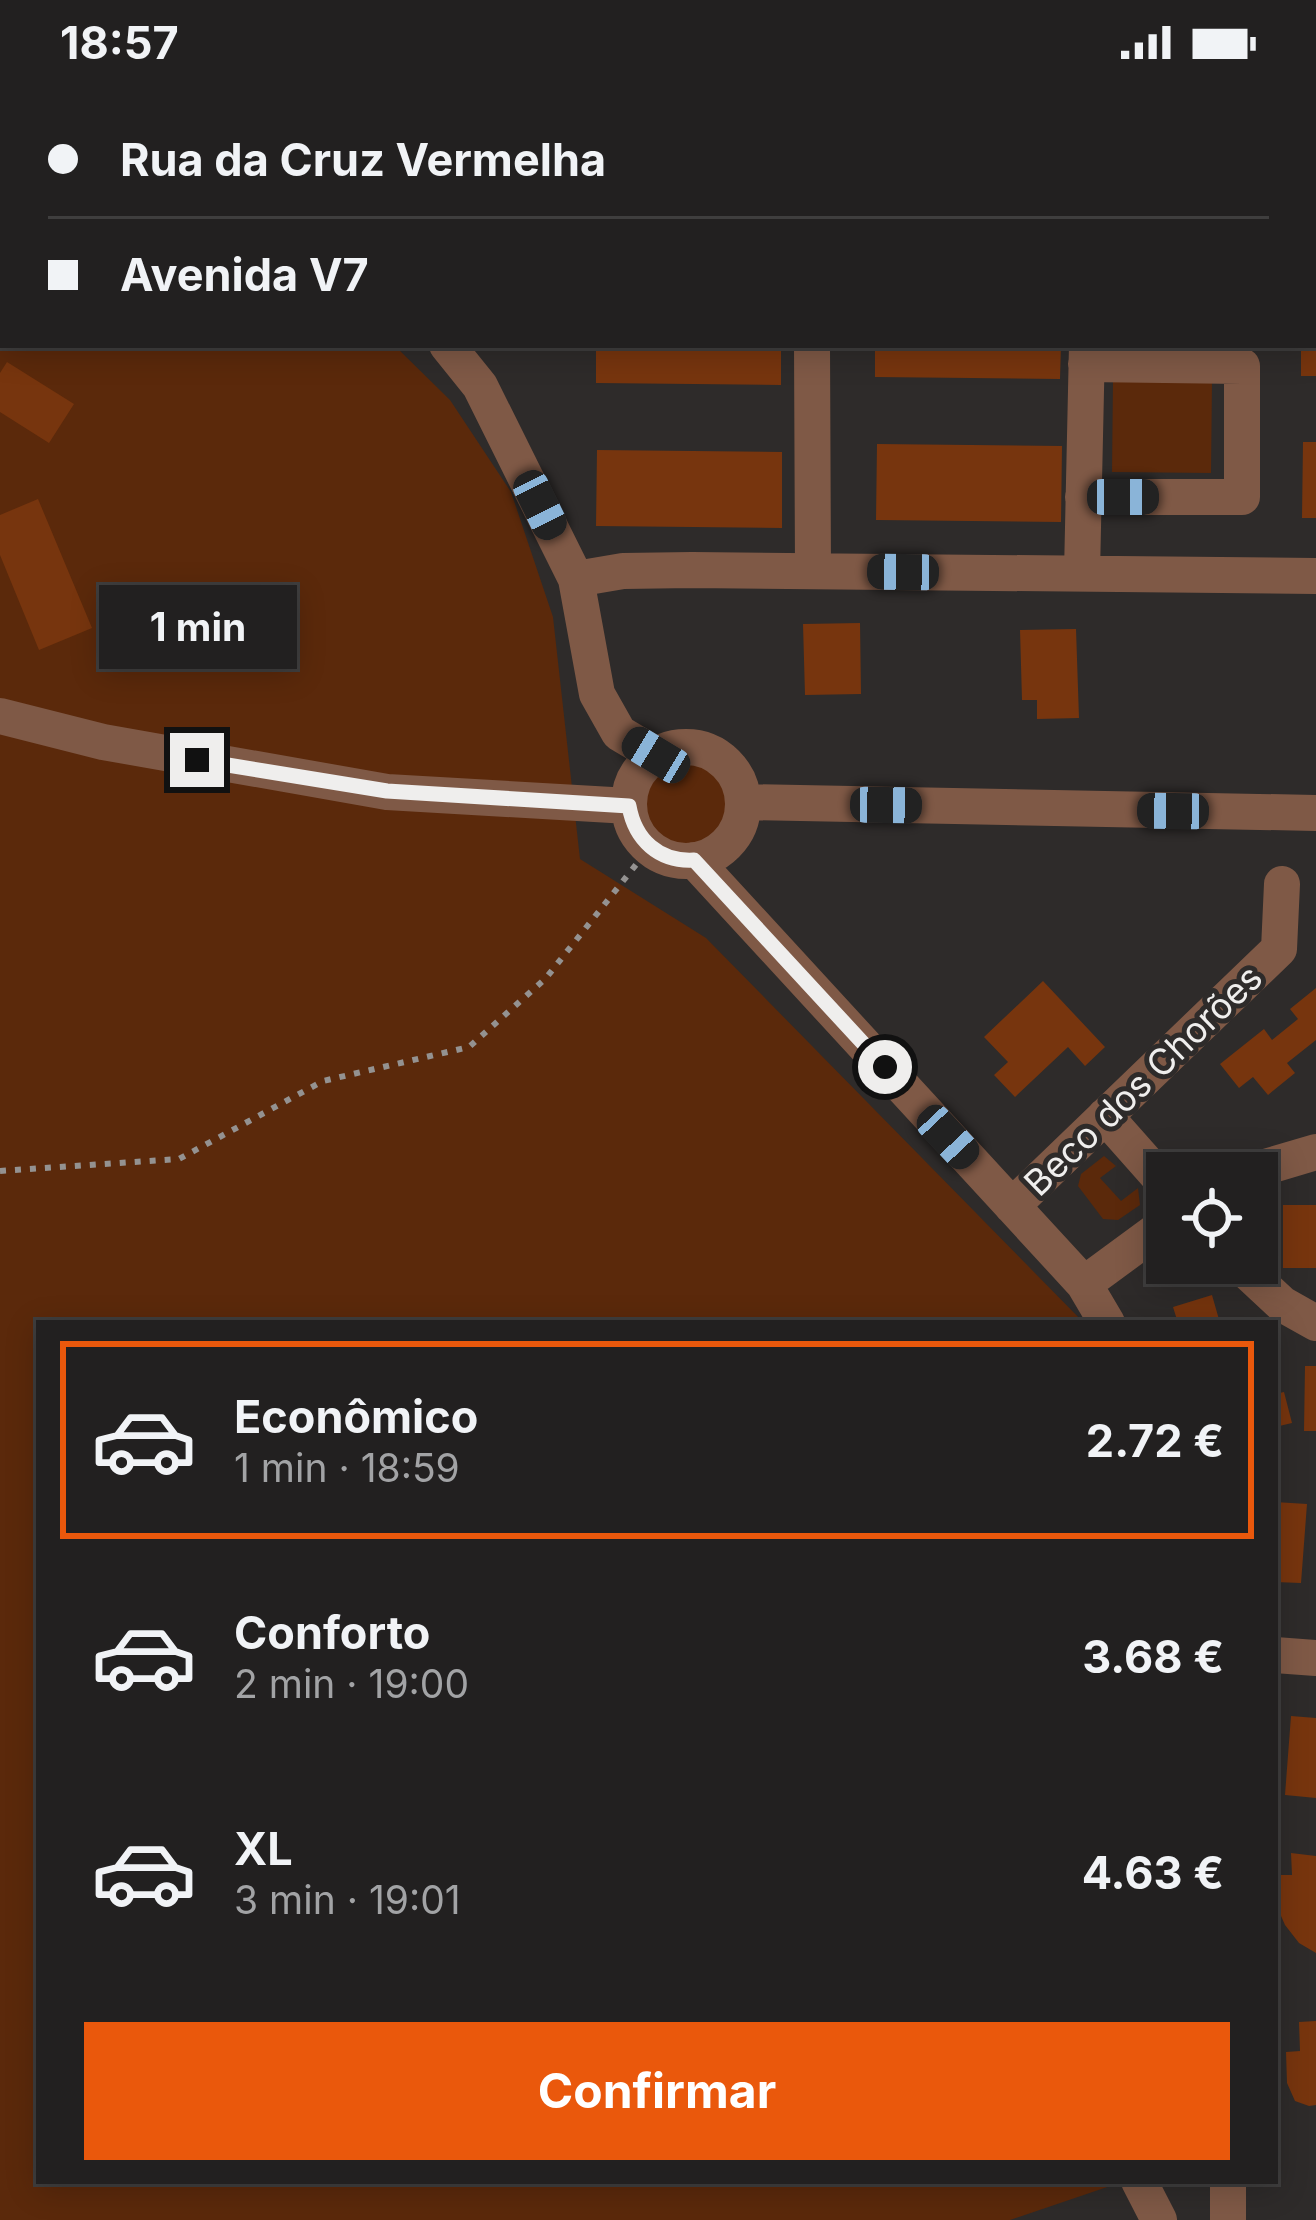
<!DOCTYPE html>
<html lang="pt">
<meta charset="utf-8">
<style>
:root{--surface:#222020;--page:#2e2d2d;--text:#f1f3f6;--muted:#a2a3a5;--line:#3f3e3e;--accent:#ea580c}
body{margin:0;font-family:Inter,sans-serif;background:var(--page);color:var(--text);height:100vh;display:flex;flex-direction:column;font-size:45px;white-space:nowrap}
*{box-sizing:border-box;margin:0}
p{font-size:39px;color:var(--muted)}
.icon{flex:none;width:66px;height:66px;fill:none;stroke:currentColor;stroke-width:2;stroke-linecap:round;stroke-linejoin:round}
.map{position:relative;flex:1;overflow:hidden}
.sheet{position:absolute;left:36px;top:1236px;width:1242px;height:864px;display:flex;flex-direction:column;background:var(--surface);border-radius:0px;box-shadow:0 6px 30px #0003,0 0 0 3px var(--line)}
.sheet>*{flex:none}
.banner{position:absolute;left:0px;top:0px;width:1317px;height:264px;box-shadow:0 6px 30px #0003,0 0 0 3px var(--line);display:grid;align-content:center;height:264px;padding:0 48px;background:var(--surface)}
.fabs{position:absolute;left:1146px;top:1068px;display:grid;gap:24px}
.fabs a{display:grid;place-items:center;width:132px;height:132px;border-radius:0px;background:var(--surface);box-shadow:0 6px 30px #0003,0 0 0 3px var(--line);font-size:60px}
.end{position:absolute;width:54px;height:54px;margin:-27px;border:15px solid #efeeed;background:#111;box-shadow:0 0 0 6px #111}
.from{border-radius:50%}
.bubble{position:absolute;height:84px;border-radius:0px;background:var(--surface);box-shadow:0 6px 30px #0003,0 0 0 3px var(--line);font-size:39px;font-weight:700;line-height:84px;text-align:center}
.car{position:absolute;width:36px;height:72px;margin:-36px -18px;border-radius:15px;box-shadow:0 0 9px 3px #0007;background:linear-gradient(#222 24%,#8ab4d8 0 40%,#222 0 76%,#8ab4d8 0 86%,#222 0)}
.banner b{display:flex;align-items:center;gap:42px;height:114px;font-size:45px}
.banner b+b{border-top:3px solid var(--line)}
.banner i{width:30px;height:30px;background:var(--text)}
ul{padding:21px 0 0;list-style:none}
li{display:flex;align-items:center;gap:36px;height:198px;margin:0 24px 18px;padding:0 24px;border:6px solid transparent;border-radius:0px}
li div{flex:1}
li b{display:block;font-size:45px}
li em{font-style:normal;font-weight:700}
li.selected{border-color:var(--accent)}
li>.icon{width:108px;height:108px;stroke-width:1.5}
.action{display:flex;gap:24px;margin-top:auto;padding:24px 48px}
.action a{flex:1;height:138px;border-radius:0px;background:var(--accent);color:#fff;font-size:48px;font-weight:700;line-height:138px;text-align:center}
.status{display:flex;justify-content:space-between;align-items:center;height:84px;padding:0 60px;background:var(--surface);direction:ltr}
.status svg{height:33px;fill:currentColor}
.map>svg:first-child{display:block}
.green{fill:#5b290b}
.building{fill:#77350e}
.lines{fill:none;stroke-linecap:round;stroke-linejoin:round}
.path{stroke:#949291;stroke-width:6;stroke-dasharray:6 9;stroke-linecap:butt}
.minor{stroke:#7f5946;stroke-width:36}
.route{stroke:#efeeed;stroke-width:15}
.labels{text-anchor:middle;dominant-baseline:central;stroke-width:10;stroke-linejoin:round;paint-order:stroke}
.street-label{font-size:36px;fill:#efeeed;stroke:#2e2b2a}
</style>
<div class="status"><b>18:57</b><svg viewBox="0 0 49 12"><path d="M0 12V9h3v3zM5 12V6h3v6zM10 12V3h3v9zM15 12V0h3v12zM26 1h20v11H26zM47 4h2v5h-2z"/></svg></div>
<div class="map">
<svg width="1316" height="2136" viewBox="0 0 1316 2136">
<rect width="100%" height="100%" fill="#2e2b2a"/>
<path class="green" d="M0,0L97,3H3V261H394L450,316L511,408L553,533L580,775L706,854L1084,1239H39V2097L1122,2098L1010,2136H0Z
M1113,296L1212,297L1211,389L1112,388Z
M645 719a42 42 0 1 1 84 0a42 42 0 1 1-84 0Z
M1104,1072L1116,1082L1100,1094L1121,1117L1138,1104L1140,1121L1118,1136L1103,1135L1078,1102L1081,1090Z"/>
<path class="building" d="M596,261H781V301L596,299Z
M875,261H1061L1060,295L875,293Z
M1301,261H1316V292H1301Z
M7,278L74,320L49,359L0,328V289Z
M1303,358H1316V434H1302Z
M877,360L1062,362L1061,438L876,436Z
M597,366L782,368V444L596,442Z
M38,415L92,544L39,566L0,471V431Z
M860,539L861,610L805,611L803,540Z
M1076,545L1079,634L1037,635V616H1022L1020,546Z
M1043,897L1105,963L1085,982L1068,963L1015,1013L994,991L1008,978L984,953Z
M1316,904V956L1287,979L1295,989L1268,1011L1253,993L1239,1004L1220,980L1264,945L1272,956L1298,935L1290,925Z
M1283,1121H1316V1184H1283Z
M1212,1211L1220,1239H1178L1173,1223Z
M1305,1282H1316V1347H1304Z
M1284,1308L1292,1339L1275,1343V1310Z
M1275,1418L1307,1420L1301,1499L1275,1498Z
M1291,1632L1316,1634V1714L1285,1711Z
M1291,1769L1316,1772V1869L1299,1859L1285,1841L1275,1818V1791H1292Z
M1316,1937V2021L1309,2022L1295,2017L1287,1999L1286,1968L1300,1967L1299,1938Z"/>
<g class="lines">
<path class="path" d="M0,1087L179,1075L323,997L469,963L546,894L650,763"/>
<path class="minor" d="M142,0L145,3
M1275,0L1280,3
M1314,19L1316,20
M447,261L480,302L576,495L597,610L619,649L656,671
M812,261L813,487
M1083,413H1242V282L1086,280
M1082,489L1087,261
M576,495L623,487L692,486L1316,492
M0,632L103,658L387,708L629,722
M629 720a57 57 0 1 1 114 0a57 57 0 1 1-114 0Z
M743,718L1316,729
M694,776L1084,1200L1107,1239
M1105,1032L1167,1102
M1245,1089L1316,1068
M1012,1122L1279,865L1282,800
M1238,1179L1282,1220L1316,1239
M1084,1200L1167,1139
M1275,1571L1316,1574
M1139,2097L1159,2136
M1228,2097V2136"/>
</g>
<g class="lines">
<path class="route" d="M197,676L387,707L629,722C635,756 659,778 694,776L885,983"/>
</g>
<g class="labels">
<g class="street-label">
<text transform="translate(1143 996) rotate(-44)">Beco dos Chorões</text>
</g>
</g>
</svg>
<div class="fabs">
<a><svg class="icon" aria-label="locate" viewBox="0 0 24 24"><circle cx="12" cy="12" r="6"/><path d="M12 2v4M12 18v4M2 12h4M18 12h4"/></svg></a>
</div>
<i class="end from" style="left:885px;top:983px"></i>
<i class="end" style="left:197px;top:676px"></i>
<div class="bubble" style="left:99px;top:501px;width:198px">1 min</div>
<i class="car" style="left:1123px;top:413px;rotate:90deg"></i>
<i class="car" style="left:540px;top:421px;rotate:154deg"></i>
<i class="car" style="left:903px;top:488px;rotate:271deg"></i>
<i class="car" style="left:656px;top:671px;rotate:301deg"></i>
<i class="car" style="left:886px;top:721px;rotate:91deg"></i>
<i class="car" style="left:1173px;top:727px;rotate:271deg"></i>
<i class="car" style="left:948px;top:1053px;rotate:137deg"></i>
<div class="banner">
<b><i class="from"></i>Rua da Cruz Vermelha</b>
<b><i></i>Avenida V7</b>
</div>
<section class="sheet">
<ul>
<li class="selected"><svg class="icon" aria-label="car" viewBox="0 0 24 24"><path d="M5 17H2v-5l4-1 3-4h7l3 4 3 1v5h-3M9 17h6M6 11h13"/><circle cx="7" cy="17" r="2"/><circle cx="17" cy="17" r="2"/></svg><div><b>Econômico</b><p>1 min · 18:59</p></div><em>2.72 €</em></li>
<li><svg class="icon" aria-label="car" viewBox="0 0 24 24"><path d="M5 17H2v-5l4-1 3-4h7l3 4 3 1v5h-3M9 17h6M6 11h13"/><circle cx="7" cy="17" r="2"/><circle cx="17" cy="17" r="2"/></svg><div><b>Conforto</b><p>2 min · 19:00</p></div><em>3.68 €</em></li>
<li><svg class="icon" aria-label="car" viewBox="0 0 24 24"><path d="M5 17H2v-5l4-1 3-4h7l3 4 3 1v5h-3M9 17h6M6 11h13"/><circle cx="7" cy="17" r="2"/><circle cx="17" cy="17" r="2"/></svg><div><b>XL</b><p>3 min · 19:01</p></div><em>4.63 €</em></li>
</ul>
<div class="action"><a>Confirmar</a></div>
</section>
</div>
